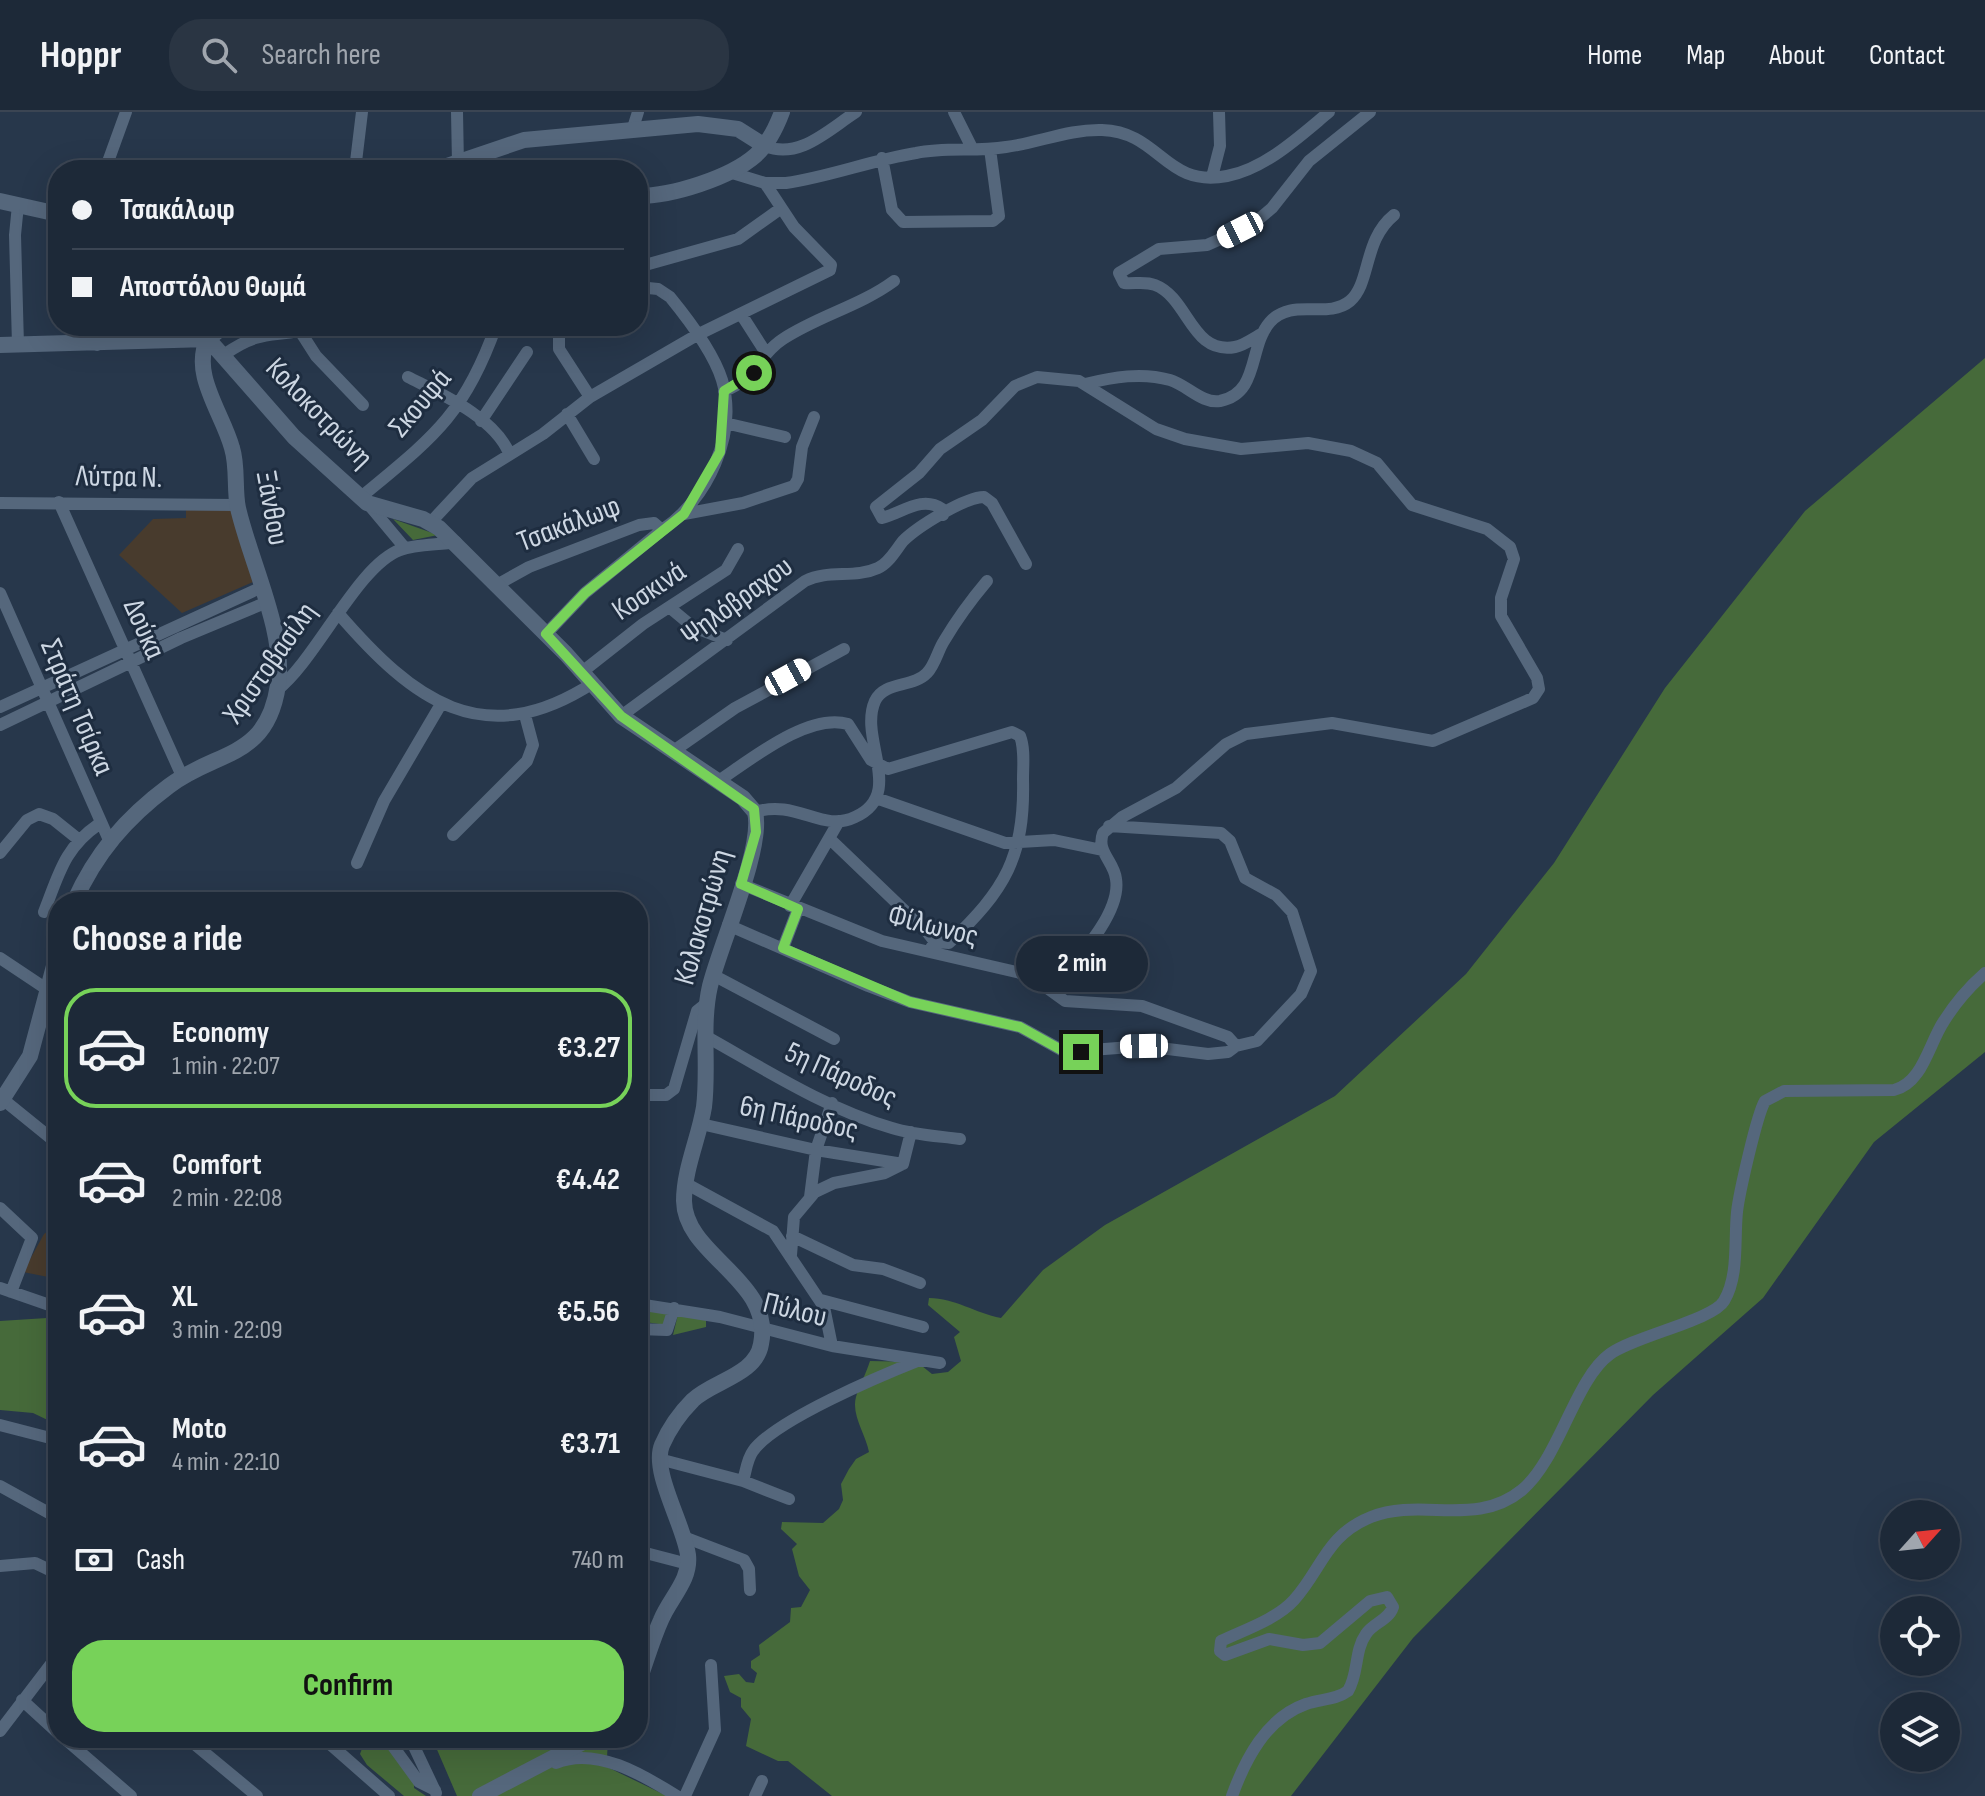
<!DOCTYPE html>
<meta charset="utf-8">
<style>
:root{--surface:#1d2938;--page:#2a3543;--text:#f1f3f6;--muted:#a0a6ae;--line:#3b4553;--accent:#77d259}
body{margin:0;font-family:"Sofia Sans Condensed",sans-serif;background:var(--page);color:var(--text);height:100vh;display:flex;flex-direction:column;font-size:30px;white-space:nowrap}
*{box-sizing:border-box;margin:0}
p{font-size:26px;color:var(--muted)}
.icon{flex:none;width:44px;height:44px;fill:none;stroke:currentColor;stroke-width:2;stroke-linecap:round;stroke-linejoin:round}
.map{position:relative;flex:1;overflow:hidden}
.drawer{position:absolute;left:48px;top:780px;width:600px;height:856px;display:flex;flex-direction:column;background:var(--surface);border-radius:32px;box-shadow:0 8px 32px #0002,0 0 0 2px var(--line)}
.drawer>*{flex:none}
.hud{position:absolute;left:48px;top:48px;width:600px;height:176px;border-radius:32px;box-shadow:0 8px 32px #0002,0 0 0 2px var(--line);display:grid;align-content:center;height:176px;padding:0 24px;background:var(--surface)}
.needle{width:52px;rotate:63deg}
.buttons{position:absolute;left:1880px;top:1388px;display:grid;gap:16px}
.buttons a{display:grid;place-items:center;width:80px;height:80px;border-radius:50%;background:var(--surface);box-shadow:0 8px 32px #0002,0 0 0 2px var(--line);font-size:40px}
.end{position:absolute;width:36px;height:36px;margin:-18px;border:10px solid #77d259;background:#111;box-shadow:0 0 0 4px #111}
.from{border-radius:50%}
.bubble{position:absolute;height:56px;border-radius:28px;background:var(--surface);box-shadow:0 8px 32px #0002,0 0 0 2px var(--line);font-size:26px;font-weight:700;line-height:56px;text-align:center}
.car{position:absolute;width:24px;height:48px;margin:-24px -12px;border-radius:10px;box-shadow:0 0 6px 2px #0007;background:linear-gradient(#fff 24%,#345 0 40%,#fff 0 76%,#345 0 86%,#fff 0)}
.hud b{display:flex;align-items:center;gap:28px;height:76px;font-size:30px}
.hud b+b{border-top:2px solid var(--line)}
.hud i{width:20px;height:20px;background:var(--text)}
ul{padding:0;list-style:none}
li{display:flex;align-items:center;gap:24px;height:120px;margin:0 16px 12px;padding:0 8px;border:4px solid transparent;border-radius:32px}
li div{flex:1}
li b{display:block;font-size:30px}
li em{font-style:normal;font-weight:700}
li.on{border-color:var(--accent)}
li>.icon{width:72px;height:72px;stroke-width:1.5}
h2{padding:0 24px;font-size:36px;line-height:96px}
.pay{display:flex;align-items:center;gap:20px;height:88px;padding:0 24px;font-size:30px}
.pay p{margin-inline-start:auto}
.primary-button{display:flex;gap:16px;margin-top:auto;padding:16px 24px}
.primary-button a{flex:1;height:92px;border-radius:32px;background:var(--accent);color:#111;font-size:32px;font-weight:700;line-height:92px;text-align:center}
header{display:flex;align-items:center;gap:48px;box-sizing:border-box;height:112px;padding:0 40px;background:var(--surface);border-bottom:2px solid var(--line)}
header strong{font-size:38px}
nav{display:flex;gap:44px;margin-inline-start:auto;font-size:28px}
.search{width:560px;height:72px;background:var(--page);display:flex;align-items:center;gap:20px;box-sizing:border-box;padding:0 28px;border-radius:32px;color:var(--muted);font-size:30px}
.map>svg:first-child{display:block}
.education{fill:#483b2d}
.green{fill:#466a3a}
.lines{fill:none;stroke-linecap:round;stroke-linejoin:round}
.street{stroke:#55677c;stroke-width:12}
.secondary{stroke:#55677c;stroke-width:16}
.route{stroke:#77d259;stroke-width:10}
.labels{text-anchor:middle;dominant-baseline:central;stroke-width:6;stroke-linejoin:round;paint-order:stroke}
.street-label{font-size:30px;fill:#cdd7e3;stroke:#1e2d40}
</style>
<header>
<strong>Hoppr</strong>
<div class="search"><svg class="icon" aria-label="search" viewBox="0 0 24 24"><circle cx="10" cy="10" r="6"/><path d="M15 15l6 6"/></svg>Search here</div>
<nav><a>Home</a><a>Map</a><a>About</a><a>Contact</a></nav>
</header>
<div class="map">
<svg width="1985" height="1684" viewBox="0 0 1985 1684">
<rect width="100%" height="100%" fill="#27374b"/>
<path class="education" d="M231,397L253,470L182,501L119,443L153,407L186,406V398Z
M58,1112V1167L23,1160L44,1122Z"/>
<path class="green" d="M1985,246V940L1874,1030L1763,1186L1653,1283L1413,1526L1291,1684H832L788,1649H778L746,1634L751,1607L741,1595V1586L730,1580L724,1564L739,1562L746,1570L754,1571L757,1561L751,1556V1549L760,1543L759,1533L790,1510L791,1496L801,1495L810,1478L799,1464L792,1437L797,1432L781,1417L782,1410L823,1411L839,1397L843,1388L841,1372L849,1357L856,1347L869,1340C866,1323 851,1303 856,1285C859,1274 866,1262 870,1249L917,1250L932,1262L948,1260L961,1249L954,1225L960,1220L928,1193L929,1186C955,1186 975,1201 1001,1206L1043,1158L1105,1113L1335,984L1466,862L1554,751L1665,576L1805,399Z
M393,407L438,423L413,428Z
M638,1194L670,1196L666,1213L638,1209Z
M679,1198L706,1203V1215L673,1223Z
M47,1206H58V1313L33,1301L0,1298V1209Z
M366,1626H392L414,1667V1676L426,1684H404L367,1653L360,1642Z
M432,1626H608L607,1646L601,1652L667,1684H457Z"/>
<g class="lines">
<path class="street" d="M457,0L458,52
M954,0L972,36
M632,19L638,0
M765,34C799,48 828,18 856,0
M882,46L892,98L903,110L993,109L999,104L990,37
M105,58L126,0
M355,58L362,0
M729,60L765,71H786C829,65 872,48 916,41C946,35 976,40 1006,35C1038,31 1069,17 1102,18C1161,20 1164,76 1227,64C1265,57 1300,24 1329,0
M1212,65L1220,34L1219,0
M18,93L15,123L18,233
M638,155L738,127L780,97
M741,202L766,241
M559,214V237L590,285
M300,219L316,244L363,293
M1263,221C1253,226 1245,233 1235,235C1191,243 1189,186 1155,173C1145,169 1135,172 1124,171L1119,161L1159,137L1207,133L1252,113L1272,96L1309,49L1370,0
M225,242C265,214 276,228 317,214
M408,265C441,282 494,305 509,341
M1085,272C1113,265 1142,260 1170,268C1187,273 1202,292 1220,289C1260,281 1248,235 1270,210C1292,185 1327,208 1350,189C1371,171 1363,128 1394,103
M724,279C756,267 758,243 783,227C818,204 860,194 894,169
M567,302L594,347
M481,309L527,240
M725,311L785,325
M361,385C432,326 464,304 496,214
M59,390L182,664
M0,391L237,393
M369,393L405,436
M684,402L743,391L794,374L798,367L802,335L814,305
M943,403L942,397C922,383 902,401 882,406L876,395L919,361L940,337L982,308L1015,274L1037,265L1079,269L1156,317L1185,327L1241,337L1308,331L1351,339L1377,351L1412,393L1487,417L1510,435L1514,447L1501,486V504L1537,566L1539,577L1533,586L1433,629L1332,611L1246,622L1226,632L1176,676L1122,705L1103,721C1096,740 1114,749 1116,767C1122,803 1072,852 1051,878
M431,410L472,366L543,322L590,285L697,223L830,158L831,153L794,115L765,71
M495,474L529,455L639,413L654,411L662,418C708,387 738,322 722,268C713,239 688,207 670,185L658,177L638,175
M0,481L109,728
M669,495L693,515L727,528
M338,501C413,588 483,642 593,571
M546,522L585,481L662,418
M582,560L643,512L726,458L738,437
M277,578C316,548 358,453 400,438C416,432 438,433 456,430
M0,595L260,476
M621,604L805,469C829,457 854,467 878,456C889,451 895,439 903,429C917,415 965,385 984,385L992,391L1026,452
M0,613L181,526L265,491
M672,640L735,596L844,537
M717,670C749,649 808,600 848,612L871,648L888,657L1012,620L1020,624C1025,637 1023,653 1023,667C1025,745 1005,778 949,831L935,830
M876,686L1005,731L1054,728L1102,738
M755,700C797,687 822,721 855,705C906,682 858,627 875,589C884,569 913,576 927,561C935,553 938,538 944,529C957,507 971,488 987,469
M1109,714L1221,721L1230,729L1245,766L1276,783L1292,800L1311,859L1301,882L1257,929L1236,934
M453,723L527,649L533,633L525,603
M831,728L928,821L935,830L931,836
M0,741L27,708L39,702L53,707L78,727
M357,751L384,689L441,592
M790,794L839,709
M44,800C59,762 64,736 99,712
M728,813L868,874L910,890L1020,915L1065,940L1144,934L1208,942L1228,940L1236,934L1228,925L1142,894L1065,889L1029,863L882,829L741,772
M783,836L798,797
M0,846L45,876
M713,863L834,927
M707,925C766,958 827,997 892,1016C914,1023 938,1024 960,1027
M638,983H666L674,977L697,899L707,891
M0,985L58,1032
M701,1012L816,1038L903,1052L911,1020
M685,1071L773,1119L824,1195L832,1234
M810,1085L816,1038L832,991
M0,1096L32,1126L11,1180
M792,1124L853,1153L883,1157L920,1171
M791,1143L794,1105L815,1080L834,1071L885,1061L903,1052
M0,1176L58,1196
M821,1188L923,1215
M638,1192L720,1205L832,1234L940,1251
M638,1217L667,1218L674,1196
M0,1313L58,1328
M659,1347L743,1369L789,1387
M743,1369C746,1359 747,1347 753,1339C775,1308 882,1263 920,1248
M0,1374L58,1406
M684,1425L744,1448L749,1457L750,1478
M638,1439L688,1452
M0,1454L35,1451L58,1462
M22,1588L58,1621
M0,1619L58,1543
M64,1626L131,1684
M187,1626L257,1684
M323,1626L389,1684
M387,1626L419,1670L435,1678
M410,1626L436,1681
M556,1651C596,1634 643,1663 677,1684
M685,1684L715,1618L711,1553
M755,1684L762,1669
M1232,1684C1245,1648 1266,1606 1306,1592C1320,1587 1336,1588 1348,1579C1359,1561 1354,1539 1366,1522C1373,1511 1389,1508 1393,1495L1387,1485L1370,1489L1320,1531L1303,1533L1269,1527L1225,1543L1220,1539L1221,1529C1244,1518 1277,1507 1294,1488C1322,1457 1326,1423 1371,1405C1421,1385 1476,1416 1522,1378C1559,1347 1575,1267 1610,1242C1635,1224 1713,1208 1724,1189C1739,1164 1734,1129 1737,1100C1739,1082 1757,1002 1765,989L1784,979L1894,978C1923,971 1929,931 1944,909C1956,890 1969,875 1985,861"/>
<path class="secondary" d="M435,58L524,28L698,12L738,17L765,34
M638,84C672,84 730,66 756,43C769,31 776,16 782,0
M0,89L58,102
M95,214L97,231
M208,227L294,325L367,391L423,407L439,416L566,542L621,604L743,686L755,700C764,735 720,833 710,874C701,913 709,955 704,995C699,1026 684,1057 684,1089C685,1144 774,1168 761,1232C756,1263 713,1269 693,1288C681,1300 669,1317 662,1333C651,1359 684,1413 688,1443C691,1468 670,1486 661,1508C652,1528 646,1550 638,1571
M0,233L208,227L224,214
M74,790C96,741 126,706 169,674C216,638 267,648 278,573C286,520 250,449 238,396C234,377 238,355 232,336C223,302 190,261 208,227
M0,991L30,944L58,839
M480,1684L591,1626"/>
</g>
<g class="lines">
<path class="route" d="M754,261L724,279L720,340L684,402L585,481L546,522L621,604L754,697L756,720L741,772L798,797L783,836L910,890L1020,915L1065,940H1081"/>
</g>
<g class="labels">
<g class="street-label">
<text transform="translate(420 291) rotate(-50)">Σκουφά</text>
<text transform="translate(319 301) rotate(46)">Κολοκοτρώνη</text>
<text transform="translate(119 365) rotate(1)">Λύτρα Ν.</text>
<text transform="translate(272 396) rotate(80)">Ξάνθου</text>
<text transform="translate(569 412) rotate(-21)">Τσακάλωφ</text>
<text transform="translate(649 479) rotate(-34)">Κοσκινά</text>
<text transform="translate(737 489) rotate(-36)">Ψηλόβραχου</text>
<text transform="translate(144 517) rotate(66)">Δούκα</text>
<text transform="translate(270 551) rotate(-55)">Χριστοβασίλη</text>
<text transform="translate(77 595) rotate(67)">Στράτη Τσίρκα</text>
<text transform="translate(703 805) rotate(-74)">Κολοκοτρώνη</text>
<text transform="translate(933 814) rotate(14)">Φίλωνος</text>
<text transform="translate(841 963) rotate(24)">5η Πάροδος</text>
<text transform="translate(799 1006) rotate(12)">6η Πάροδος</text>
<text transform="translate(795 1198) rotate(14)">Πύλου</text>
</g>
</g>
</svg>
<div class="buttons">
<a><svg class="needle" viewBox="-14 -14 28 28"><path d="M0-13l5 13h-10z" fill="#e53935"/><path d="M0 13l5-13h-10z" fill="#a0a6ae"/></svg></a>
<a><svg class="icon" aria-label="locate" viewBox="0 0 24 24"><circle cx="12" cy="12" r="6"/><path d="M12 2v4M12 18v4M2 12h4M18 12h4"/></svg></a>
<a><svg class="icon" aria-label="layers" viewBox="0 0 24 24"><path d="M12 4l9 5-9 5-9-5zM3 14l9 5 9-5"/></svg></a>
</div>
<i class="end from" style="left:754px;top:261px"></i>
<i class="end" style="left:1081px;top:940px"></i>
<div class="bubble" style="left:1016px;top:824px;width:132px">2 min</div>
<i class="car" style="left:1240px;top:118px;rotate:243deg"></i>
<i class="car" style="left:788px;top:565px;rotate:61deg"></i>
<i class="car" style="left:1144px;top:934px;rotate:269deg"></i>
<div class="hud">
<b><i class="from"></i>Τσακάλωφ</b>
<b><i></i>Αποστόλου Θωμά</b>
</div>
<section class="drawer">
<h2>Choose a ride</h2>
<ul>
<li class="on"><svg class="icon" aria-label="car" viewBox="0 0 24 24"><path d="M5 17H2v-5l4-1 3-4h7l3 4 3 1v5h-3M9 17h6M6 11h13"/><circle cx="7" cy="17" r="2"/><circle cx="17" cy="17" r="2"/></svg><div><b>Economy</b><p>1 min · 22:07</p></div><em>€3.27</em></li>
<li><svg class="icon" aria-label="car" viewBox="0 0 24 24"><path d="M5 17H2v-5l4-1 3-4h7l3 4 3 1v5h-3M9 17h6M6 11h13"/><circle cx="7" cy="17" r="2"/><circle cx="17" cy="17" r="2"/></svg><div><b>Comfort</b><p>2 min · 22:08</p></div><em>€4.42</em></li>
<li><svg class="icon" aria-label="car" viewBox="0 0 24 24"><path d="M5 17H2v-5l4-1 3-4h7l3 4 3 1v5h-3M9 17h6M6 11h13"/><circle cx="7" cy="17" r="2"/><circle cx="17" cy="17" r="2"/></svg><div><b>XL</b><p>3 min · 22:09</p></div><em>€5.56</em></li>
<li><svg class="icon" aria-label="car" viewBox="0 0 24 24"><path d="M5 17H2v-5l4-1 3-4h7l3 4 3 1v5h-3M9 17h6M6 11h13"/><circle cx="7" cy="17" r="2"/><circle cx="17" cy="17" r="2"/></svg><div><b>Moto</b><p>4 min · 22:10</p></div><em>€3.71</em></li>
</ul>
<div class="pay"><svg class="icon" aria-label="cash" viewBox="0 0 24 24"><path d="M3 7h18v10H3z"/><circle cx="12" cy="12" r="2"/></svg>Cash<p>740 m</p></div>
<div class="primary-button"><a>Confirm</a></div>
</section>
</div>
